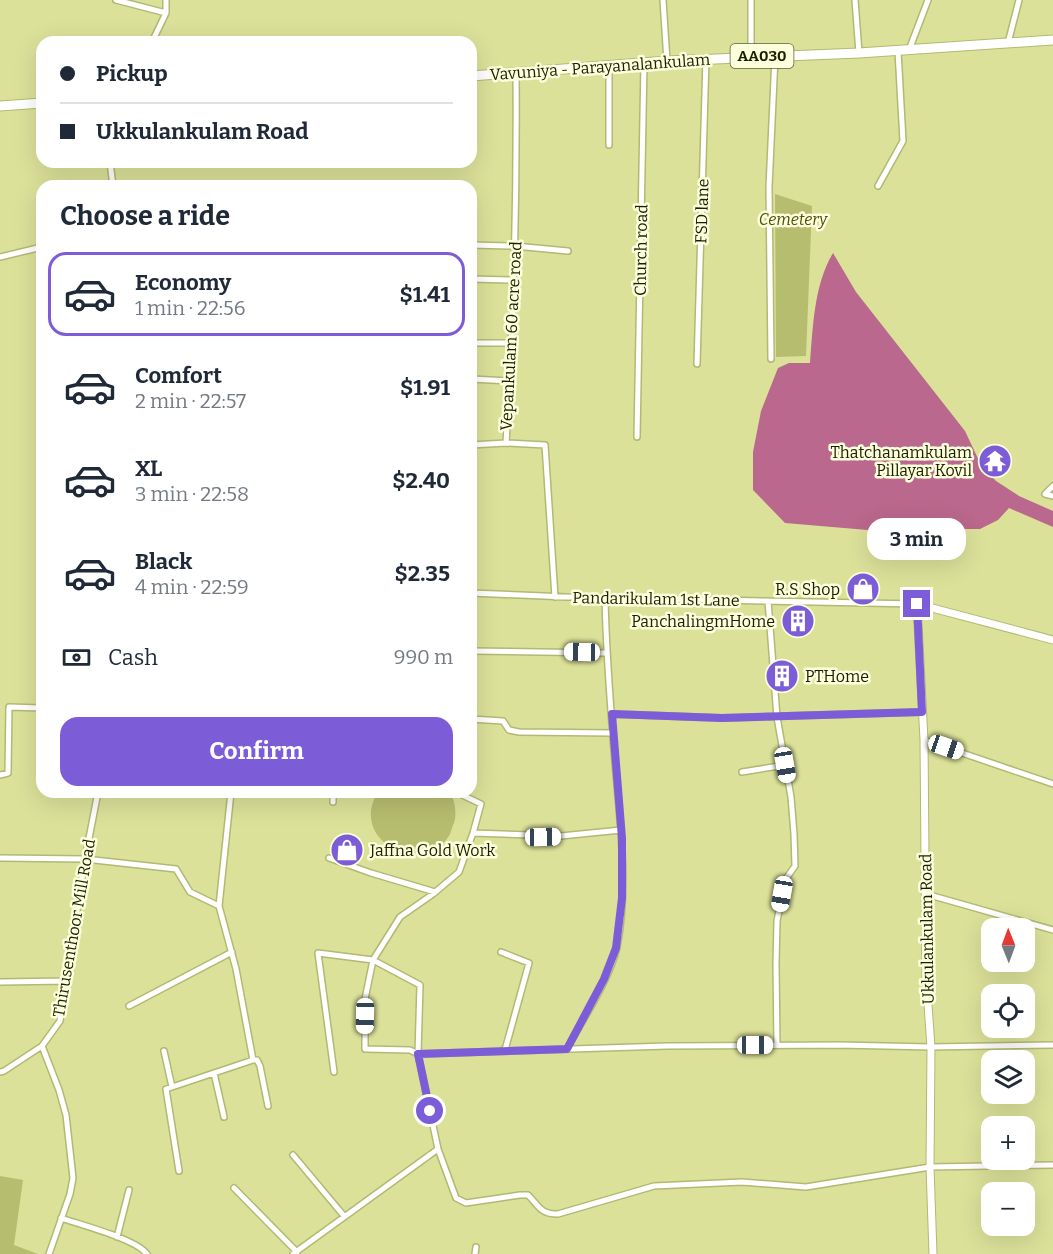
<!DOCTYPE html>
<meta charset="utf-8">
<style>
:root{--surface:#fff;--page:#f6f6f7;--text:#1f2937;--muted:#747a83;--line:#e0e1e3;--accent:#7d5dd7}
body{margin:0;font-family:Bitter,serif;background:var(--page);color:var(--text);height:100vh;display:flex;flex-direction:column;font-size:22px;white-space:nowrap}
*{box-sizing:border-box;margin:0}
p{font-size:20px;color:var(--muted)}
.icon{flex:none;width:33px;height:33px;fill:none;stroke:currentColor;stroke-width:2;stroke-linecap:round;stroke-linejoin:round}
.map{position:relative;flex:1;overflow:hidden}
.panel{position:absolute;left:36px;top:180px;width:441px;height:618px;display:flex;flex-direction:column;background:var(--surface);border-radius:18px;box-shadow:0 6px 24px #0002}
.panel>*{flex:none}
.guide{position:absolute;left:36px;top:36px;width:441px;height:132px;border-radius:18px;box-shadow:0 6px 24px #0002;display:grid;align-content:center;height:132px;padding:0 24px;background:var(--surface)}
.needle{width:39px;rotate:359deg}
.tools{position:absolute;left:981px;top:918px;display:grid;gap:12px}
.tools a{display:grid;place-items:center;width:54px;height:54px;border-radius:12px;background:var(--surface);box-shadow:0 6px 24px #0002;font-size:30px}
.end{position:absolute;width:27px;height:27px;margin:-14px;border:8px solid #7d5dd7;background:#fff;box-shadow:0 0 0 3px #fff}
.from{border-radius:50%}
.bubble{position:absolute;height:42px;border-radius:18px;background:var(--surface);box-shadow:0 6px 24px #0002;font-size:20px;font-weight:700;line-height:42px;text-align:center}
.car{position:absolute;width:18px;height:36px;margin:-18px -9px;border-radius:8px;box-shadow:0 0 4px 2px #0007;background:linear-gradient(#fff 24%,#345 0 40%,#fff 0 76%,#345 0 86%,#fff 0)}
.guide b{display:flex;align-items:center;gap:21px;height:57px;font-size:22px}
.guide b+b{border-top:2px solid var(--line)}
.guide i{width:15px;height:15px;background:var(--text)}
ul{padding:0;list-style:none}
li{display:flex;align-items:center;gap:18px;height:84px;margin:0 12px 9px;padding:0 12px;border:3px solid transparent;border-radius:18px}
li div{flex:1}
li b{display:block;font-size:22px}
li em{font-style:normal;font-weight:700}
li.on{border-color:var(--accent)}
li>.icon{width:54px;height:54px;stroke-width:1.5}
h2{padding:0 24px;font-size:27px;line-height:72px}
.pay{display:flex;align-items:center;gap:15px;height:66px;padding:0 24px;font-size:22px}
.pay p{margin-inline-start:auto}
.button{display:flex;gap:12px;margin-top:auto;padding:12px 24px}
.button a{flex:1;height:69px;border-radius:18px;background:var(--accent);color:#fff;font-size:24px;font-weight:700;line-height:69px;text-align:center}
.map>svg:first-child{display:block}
.green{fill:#b7bd6f}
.water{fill:#ba688d}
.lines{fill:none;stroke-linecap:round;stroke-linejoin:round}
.minor-casing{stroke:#b3b972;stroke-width:8}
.tertiary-casing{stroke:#b3b972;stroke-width:9}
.trunk-casing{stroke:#b3b972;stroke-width:11}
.minor{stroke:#fff;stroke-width:5}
.tertiary{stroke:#fff;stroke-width:7}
.trunk{stroke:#fff;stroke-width:9}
.route{stroke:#7d5dd7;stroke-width:8}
.labels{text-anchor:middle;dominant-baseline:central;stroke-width:5;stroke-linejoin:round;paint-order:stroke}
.shield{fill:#fbffdb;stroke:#5f6142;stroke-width:1.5}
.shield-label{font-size:15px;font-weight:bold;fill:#1c1d01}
.street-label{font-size:16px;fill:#1c1d01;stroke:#fbffdb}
.park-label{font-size:16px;font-style:italic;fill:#4d5009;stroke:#fbffdb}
.poi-label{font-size:16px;fill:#1c1d01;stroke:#fbffdb;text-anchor:end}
</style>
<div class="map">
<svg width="1053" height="1254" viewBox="0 0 1053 1254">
<rect width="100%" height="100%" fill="#dbe199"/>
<path class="green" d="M775,194L812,206L806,356L776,357Z
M377,792H450C455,801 457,813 454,823C452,827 451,833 449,836C427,871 367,851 371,810C372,804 375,797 377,792Z
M0,1176L23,1180L14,1245L38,1254H0Z"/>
<path class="water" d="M833,253L856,292L965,431L981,465L996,481L1019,496L1053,511V527L1009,508L998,520L980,529H925L903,533L785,523L753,490V452L761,411L778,368L789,363H810C813,326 814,285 833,253Z"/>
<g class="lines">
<g class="minor-casing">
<path id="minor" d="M116,0L166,13
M663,0L667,61
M751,0V56
M855,0L859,53
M152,42L166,13V0
M1008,43L1019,0
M909,50L928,0
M516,72C517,196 514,320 506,443L545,445L555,597
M609,145V65
M110,162L113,186
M878,186L903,141L898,51
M471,245L515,246L568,251
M0,257L42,247
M471,279L514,280
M471,343H513
M771,359L769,187L775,57
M697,364L706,59
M471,379L510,381
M637,437L644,63
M471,445L506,443
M1053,486L1045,494L1053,496
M471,593L567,597L917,604
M768,601L777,717L791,797L794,834L795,866L785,880L777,921L776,963L777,1045
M471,651L606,653
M612,714L722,718L922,712
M471,719L503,721L509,730L519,732L613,733
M924,740L1053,784
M742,772L785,765
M0,775L8,773L9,707L42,708
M333,792V802
M456,792L481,804L473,833L459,872L433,894L400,917L373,960L420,985L418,1054L667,1046L839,1045L931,1047L1053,1045
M473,833L561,836L621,830
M0,858L85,859L176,869L190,892L219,906L231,792
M329,858L371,873L435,892
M926,894L1053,930
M501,952L529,963L505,1050H503
M0,982L67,981
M129,1006L232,952
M42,1046L59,1090L66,1115L73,1178L70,1194L49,1254
M567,1049C583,1018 609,981 617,947C628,890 621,831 616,774C611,715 606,656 605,597
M164,1051L172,1087
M253,1060H257L260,1066L268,1106
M0,1072L4,1071L42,1046L60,1021L85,859L98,792
M214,1073L224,1117
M438,1149L456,1198L466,1203L520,1195H528C539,1206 540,1214 558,1214L654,1186L742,1182L806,1187L930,1167L1053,1165
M293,1155L344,1216
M179,1171L166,1089L253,1060L236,969L219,906
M234,1188L297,1252
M61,1218C81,1225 136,1239 147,1254
M117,1237L129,1190
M293,1254L438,1149L418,1054L410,1050L365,1049V999L373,960L318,953L334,1072
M475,1254L476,1247"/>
</g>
<g class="tertiary-casing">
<path id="tertiary" d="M933,1254L930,1167L931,1047L926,977L924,740L917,604L1053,640"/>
</g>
<g class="trunk-casing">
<path id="trunk" d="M471,76L667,61L859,53L1053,40
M0,106L42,103"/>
</g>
<use href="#minor" class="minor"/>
<use href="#tertiary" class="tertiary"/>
<use href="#trunk" class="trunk"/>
</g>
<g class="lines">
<path class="route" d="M430,1111L418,1054L567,1049L604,979L616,948L622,898V838L612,714L722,718L922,712L917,604"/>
</g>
<defs>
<g id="temple-disc" transform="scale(1.725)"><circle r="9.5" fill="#7d5dd7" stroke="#fbffdb"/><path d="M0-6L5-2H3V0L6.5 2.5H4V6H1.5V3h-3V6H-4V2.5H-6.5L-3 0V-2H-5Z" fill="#fff"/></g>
<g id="shop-disc" transform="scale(1.725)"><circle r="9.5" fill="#7d5dd7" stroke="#fbffdb"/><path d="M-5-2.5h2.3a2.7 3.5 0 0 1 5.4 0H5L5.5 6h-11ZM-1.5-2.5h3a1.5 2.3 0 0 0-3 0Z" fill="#fff"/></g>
<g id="building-disc" transform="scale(1.725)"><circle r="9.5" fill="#7d5dd7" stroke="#fbffdb"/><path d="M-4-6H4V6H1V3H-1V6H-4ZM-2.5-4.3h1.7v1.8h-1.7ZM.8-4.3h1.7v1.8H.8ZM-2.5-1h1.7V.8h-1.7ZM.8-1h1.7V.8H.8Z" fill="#fff"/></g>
</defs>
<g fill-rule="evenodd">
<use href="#temple-disc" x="995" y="461"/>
<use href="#shop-disc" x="863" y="589"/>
<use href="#building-disc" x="798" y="621"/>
<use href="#building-disc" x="782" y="676"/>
<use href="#shop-disc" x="347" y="850"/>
</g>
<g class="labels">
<rect class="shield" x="730.5" y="44" width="63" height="24" rx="4.5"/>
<g class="shield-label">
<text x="762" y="56">AA030</text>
</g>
<g class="street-label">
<text transform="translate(600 67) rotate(-4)">Vavuniya - Parayanalankulam</text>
<text transform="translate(702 211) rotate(-88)">FSD lane</text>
<text transform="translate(641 250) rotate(-89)">Church road</text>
<text transform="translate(511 336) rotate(-87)">Vepankulam 60 acre road</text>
<text transform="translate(656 599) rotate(1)">Pandarikulam 1st Lane</text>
<text transform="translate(74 928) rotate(-80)">Thirusenthoor Mill Road</text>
<text transform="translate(927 929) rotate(-91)">Ukkulankulam Road</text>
</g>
<g class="park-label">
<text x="793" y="219">Cemetery</text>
</g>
<g class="poi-label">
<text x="972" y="452">Thatchanamkulam<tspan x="972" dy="18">Pillayar Kovil</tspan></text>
<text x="840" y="589">R.S Shop</text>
<text x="775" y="621">PanchalingmHome</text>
<text x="805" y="676" text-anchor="start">PTHome</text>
<text x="370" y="850" text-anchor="start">Jaffna Gold Work</text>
</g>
</g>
</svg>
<div class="tools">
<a><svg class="needle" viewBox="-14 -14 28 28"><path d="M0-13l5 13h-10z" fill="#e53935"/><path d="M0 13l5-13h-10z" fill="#747a83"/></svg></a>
<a><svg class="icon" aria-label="locate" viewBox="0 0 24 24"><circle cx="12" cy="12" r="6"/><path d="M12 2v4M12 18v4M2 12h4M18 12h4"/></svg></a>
<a><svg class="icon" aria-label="layers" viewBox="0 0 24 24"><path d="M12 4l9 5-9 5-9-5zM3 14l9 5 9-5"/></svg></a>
<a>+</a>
<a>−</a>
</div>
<i class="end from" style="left:430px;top:1111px"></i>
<i class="end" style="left:917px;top:604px"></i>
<div class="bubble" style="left:867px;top:518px;width:99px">3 min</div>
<i class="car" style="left:582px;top:652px;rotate:271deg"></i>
<i class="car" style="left:946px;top:747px;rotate:109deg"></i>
<i class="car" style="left:785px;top:765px;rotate:170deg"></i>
<i class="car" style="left:543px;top:837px;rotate:89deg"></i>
<i class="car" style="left:782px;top:894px;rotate:190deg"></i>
<i class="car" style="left:365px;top:1016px;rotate:181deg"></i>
<i class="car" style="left:755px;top:1045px;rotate:90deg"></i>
<div class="guide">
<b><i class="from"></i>Pickup</b>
<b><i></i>Ukkulankulam Road</b>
</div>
<section class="panel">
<h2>Choose a ride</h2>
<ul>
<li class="on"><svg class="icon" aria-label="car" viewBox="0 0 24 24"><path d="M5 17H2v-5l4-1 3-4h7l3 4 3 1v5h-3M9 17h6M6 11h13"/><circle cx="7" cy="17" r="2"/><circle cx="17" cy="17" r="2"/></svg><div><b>Economy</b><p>1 min · 22:56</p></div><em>$1.41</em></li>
<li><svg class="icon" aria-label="car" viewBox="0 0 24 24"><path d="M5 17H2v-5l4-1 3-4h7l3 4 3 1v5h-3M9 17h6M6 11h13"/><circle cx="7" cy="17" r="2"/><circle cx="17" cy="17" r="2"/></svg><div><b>Comfort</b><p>2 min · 22:57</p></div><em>$1.91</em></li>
<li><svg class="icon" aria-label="car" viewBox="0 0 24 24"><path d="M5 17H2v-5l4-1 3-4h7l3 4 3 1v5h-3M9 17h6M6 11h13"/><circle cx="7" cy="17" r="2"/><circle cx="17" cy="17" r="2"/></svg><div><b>XL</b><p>3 min · 22:58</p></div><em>$2.40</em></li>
<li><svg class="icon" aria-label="car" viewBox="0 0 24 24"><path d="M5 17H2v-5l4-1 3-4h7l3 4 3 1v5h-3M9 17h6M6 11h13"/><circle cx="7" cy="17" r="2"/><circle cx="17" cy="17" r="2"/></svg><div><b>Black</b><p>4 min · 22:59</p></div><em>$2.35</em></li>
</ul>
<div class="pay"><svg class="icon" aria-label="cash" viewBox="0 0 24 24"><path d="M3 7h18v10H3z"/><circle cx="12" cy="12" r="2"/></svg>Cash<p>990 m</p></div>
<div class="button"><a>Confirm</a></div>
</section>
</div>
